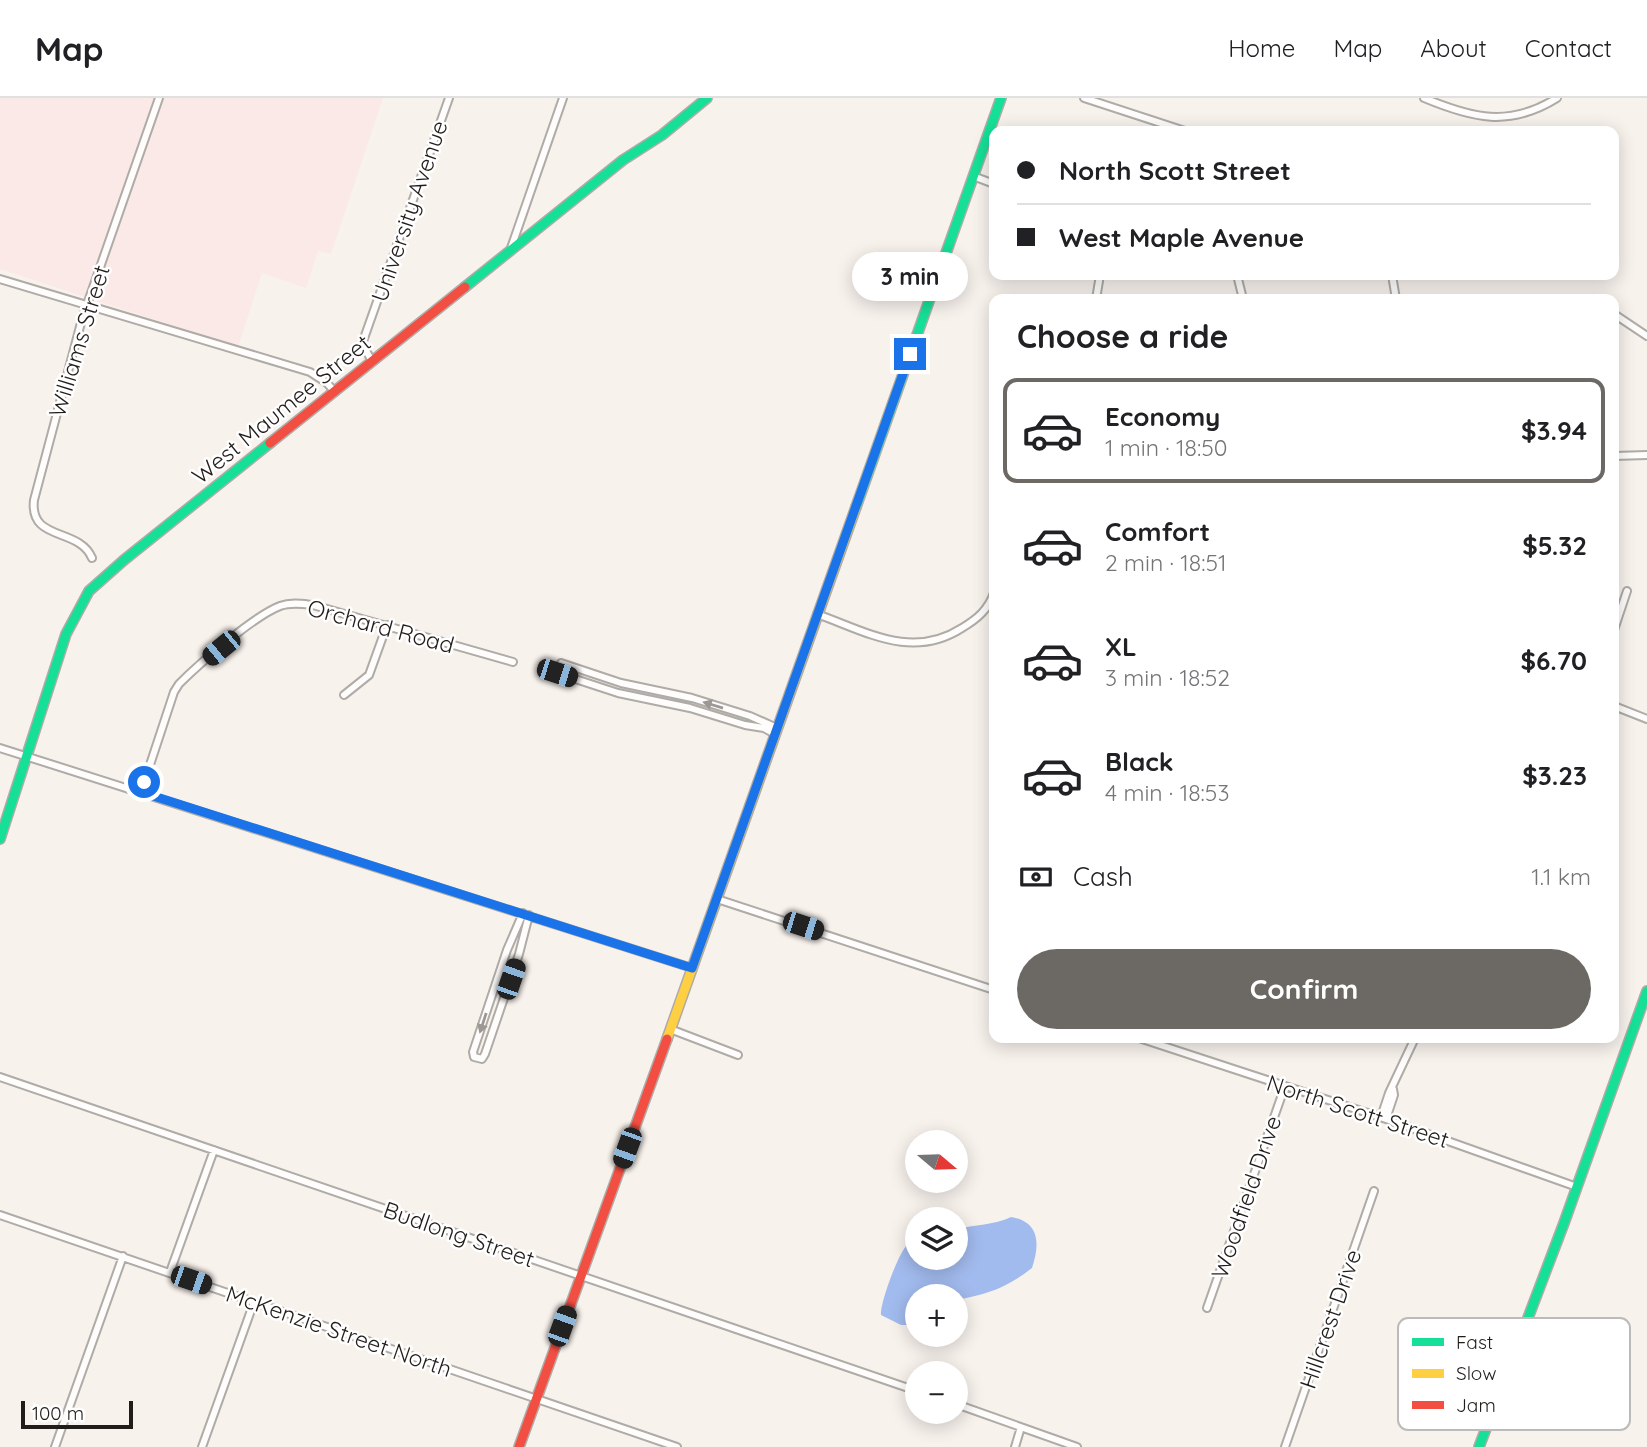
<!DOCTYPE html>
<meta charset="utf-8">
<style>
:root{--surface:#fff;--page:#f2f2f2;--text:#202124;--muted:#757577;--line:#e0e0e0;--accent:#6c6864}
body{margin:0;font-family:Quicksand,sans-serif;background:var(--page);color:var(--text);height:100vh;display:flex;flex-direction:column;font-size:26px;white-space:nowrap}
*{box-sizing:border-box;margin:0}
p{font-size:23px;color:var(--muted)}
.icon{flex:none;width:38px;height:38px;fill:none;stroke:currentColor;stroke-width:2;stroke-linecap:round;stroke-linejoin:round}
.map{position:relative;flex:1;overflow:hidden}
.sheet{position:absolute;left:989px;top:196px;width:630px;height:749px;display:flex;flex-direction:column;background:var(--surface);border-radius:14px;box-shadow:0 4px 18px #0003}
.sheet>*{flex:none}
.banner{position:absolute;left:989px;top:28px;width:630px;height:154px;border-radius:14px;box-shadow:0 4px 18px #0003;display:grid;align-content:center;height:154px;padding:0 28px;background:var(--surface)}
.needle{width:46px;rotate:109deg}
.controls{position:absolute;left:905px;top:1032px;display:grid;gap:14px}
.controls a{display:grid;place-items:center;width:63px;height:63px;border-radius:50%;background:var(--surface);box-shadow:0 4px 18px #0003;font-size:35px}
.scale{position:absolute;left:21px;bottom:18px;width:112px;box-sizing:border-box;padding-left:7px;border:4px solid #211d1a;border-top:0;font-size:19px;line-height:24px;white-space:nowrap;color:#211d1a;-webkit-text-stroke:5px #fff;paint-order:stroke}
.end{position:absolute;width:32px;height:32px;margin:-16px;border:9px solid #1a73e8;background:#fff;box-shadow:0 0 0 4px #fff}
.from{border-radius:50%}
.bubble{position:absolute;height:49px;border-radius:24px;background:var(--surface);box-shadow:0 4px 18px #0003;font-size:23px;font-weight:700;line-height:49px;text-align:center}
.car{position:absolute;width:21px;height:42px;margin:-21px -10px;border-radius:9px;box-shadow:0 0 5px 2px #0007;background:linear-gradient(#222 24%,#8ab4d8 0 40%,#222 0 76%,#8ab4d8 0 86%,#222 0)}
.banner b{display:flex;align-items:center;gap:24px;height:66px;font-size:26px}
.banner b+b{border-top:2px solid var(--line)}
.banner i{width:18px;height:18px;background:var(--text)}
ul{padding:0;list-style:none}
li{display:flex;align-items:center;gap:21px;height:105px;margin:0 14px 10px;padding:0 14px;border:4px solid transparent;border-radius:14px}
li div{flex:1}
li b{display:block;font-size:26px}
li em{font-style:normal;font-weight:700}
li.current{border-color:var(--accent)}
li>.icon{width:63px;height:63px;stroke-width:1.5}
h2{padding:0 28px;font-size:32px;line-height:84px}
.pay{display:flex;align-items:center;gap:18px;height:77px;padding:0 28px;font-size:26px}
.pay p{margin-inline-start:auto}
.cta{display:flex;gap:14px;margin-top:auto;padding:14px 28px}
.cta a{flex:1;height:80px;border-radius:42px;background:var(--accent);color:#fff;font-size:28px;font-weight:700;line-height:80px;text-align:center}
header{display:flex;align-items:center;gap:42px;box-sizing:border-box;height:98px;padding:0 35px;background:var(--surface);border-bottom:2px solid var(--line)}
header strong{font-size:33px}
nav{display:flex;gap:38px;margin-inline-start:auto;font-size:24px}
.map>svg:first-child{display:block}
.education{fill:#fbe9e7}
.water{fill:#a2bbee}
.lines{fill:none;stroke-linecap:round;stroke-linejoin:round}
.street-casing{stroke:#afaba7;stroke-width:10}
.fast-casing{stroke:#afaba7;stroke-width:12}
.slow-casing{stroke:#afaba7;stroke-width:12}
.jam-casing{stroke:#afaba7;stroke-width:12}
.street{stroke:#fefdfc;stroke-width:6}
.fast{stroke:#16e098;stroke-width:9}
.slow{stroke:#ffcf43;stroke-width:9}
.jam{stroke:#f24e42;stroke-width:9}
.oneway{fill:#9b9896}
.route{stroke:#1a73e8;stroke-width:9}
.labels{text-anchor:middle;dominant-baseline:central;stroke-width:5;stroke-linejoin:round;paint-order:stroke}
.street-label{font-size:23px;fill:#211d1a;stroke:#fff}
.key{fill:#fff;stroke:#bcbbba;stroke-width:2}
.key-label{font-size:19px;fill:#211d1a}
</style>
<header>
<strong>Map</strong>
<nav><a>Home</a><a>Map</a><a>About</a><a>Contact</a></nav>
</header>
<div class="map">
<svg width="1647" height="1349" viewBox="0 0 1647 1349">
<rect width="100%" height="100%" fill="#f8f2ed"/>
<path class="education" d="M0,0H383L331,156L318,153L306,190L262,175L238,249L0,171Z"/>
<path class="water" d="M1011,1119C1040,1124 1040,1146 1032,1170C1006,1190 988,1196 956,1202V1199H917V1227H901L881,1217C880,1205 898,1156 907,1147C908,1146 915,1143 917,1142V1160H956V1131C974,1127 994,1127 1011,1119Z"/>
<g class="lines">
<g class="street-casing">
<path id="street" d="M1084,0L1185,33
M1424,0C1472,20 1509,30 1557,0
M973,78L994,86
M511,150L563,0
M1237,177L1243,201
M1392,177L1396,201
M0,181L310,274L327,285L334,293
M1096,201L1100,177
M1614,216L1647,238
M372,263L362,246L449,0
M1614,358L1647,357
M92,460C79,429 29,444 34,402L82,221L159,0
M817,516C867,534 912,562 962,530C977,521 988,512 994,495
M1614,532L1627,493
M344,597L369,577L387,527
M1614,608L1647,621
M775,636L764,630L745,627L690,610L618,595L557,575L561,565L621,585L692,600L750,618L777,630
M0,650L692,870
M141,694L174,594L179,586C200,565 254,518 280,508C291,504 303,506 313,507L513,564
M717,801L994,892
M523,815L507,852L473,954L474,959L482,961L485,956L519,856L529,817
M670,931L738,957
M1139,940L1386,1021L1577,1089
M0,979L917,1293
M1381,1019L1389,995L1415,940
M1386,1021L1394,997L1393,991
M0,1117L677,1349
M170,1174L214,1052
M1207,1210L1285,988
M956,1306L1077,1349
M55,1349L123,1158
M202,1349L254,1204
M1015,1349L1021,1329
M1285,1349L1374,1093"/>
</g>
<g class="fast-casing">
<path id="fast" d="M465,189L623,62L662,37L707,0
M856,409L1001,0
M0,741L66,536L89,493L124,462L270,345
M1479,1349L1564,1125L1647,893"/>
</g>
<g class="slow-casing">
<path id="slow" d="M667,941L856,409"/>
</g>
<g class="jam-casing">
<path id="jam" d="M270,345L465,189
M519,1349L667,941"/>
</g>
<use href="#street" class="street"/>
<use href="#fast" class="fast"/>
<use href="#slow" class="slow"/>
<use href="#jam" class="jam"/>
</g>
<defs><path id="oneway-solid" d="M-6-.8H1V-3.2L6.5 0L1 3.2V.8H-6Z" transform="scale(1.75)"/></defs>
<g class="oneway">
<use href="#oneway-solid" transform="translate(713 607) rotate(-163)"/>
<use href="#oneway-solid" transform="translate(483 925) rotate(108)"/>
</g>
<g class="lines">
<path class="route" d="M144,684L141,694L692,870L910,256"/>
</g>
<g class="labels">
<g class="street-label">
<text transform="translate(409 113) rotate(-71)">University Avenue</text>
<text transform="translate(79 243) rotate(-73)">Williams Street</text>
<text transform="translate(281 311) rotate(-39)">West Maumee Street</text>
<text transform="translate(381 528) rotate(15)">Orchard Road</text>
<text transform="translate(1358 1013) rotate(18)">North Scott Street</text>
<text transform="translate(1246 1099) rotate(-71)">Woodfield Drive</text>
<text transform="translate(459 1136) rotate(19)">Budlong Street</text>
<text transform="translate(1330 1221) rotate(-71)">Hillcrest Drive</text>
<text transform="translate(339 1233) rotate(19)">McKenzie Street North</text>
</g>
</g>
<rect x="1398" y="1220" width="232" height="112" rx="10" class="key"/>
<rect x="1412" y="1240" width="32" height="8" fill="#16e098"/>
<rect x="1412" y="1271" width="32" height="9" fill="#ffcf43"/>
<rect x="1412" y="1303" width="32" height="8" fill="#f24e42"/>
<g class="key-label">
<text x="1456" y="1251">Fast</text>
<text x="1456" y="1282">Slow</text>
<text x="1456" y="1314">Jam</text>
</g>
</svg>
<div class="controls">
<a><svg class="needle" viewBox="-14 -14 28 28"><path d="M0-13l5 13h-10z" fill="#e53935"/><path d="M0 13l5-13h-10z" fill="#757577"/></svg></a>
<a><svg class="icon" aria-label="layers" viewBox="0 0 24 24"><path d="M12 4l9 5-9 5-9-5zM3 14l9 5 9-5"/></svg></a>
<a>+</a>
<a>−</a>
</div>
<div class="scale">100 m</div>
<i class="end from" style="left:144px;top:684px"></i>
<i class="end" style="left:910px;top:256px"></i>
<div class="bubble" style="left:852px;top:154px;width:116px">3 min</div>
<i class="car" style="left:221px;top:550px;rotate:231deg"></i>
<i class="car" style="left:557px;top:575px;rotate:108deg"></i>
<i class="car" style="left:803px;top:828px;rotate:108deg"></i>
<i class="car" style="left:511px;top:881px;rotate:19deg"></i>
<i class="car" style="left:627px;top:1050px;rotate:200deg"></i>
<i class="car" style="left:191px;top:1182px;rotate:109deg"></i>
<i class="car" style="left:562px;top:1228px;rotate:20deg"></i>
<div class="banner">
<b><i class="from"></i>North Scott Street</b>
<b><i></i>West Maple Avenue</b>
</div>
<section class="sheet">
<h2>Choose a ride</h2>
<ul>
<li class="current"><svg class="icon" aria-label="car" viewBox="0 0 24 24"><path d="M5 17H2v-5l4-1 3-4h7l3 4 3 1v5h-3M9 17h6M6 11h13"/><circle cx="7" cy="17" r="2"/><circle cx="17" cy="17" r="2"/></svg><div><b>Economy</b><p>1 min · 18:50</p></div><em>$3.94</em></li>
<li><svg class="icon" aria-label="car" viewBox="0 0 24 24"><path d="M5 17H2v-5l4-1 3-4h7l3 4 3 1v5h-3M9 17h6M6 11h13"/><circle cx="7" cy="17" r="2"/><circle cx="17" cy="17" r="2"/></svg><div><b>Comfort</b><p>2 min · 18:51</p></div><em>$5.32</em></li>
<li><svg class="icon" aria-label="car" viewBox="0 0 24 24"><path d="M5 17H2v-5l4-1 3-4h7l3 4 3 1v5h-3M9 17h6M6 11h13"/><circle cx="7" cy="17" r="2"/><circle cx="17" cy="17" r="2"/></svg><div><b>XL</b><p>3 min · 18:52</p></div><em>$6.70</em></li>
<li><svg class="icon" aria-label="car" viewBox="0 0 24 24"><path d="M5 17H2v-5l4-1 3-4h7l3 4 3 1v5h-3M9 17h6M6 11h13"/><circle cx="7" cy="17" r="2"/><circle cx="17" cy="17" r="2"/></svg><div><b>Black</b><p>4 min · 18:53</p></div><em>$3.23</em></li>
</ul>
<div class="pay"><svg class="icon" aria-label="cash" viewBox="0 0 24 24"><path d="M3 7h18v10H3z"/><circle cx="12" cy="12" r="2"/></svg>Cash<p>1.1 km</p></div>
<div class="cta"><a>Confirm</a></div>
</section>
</div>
